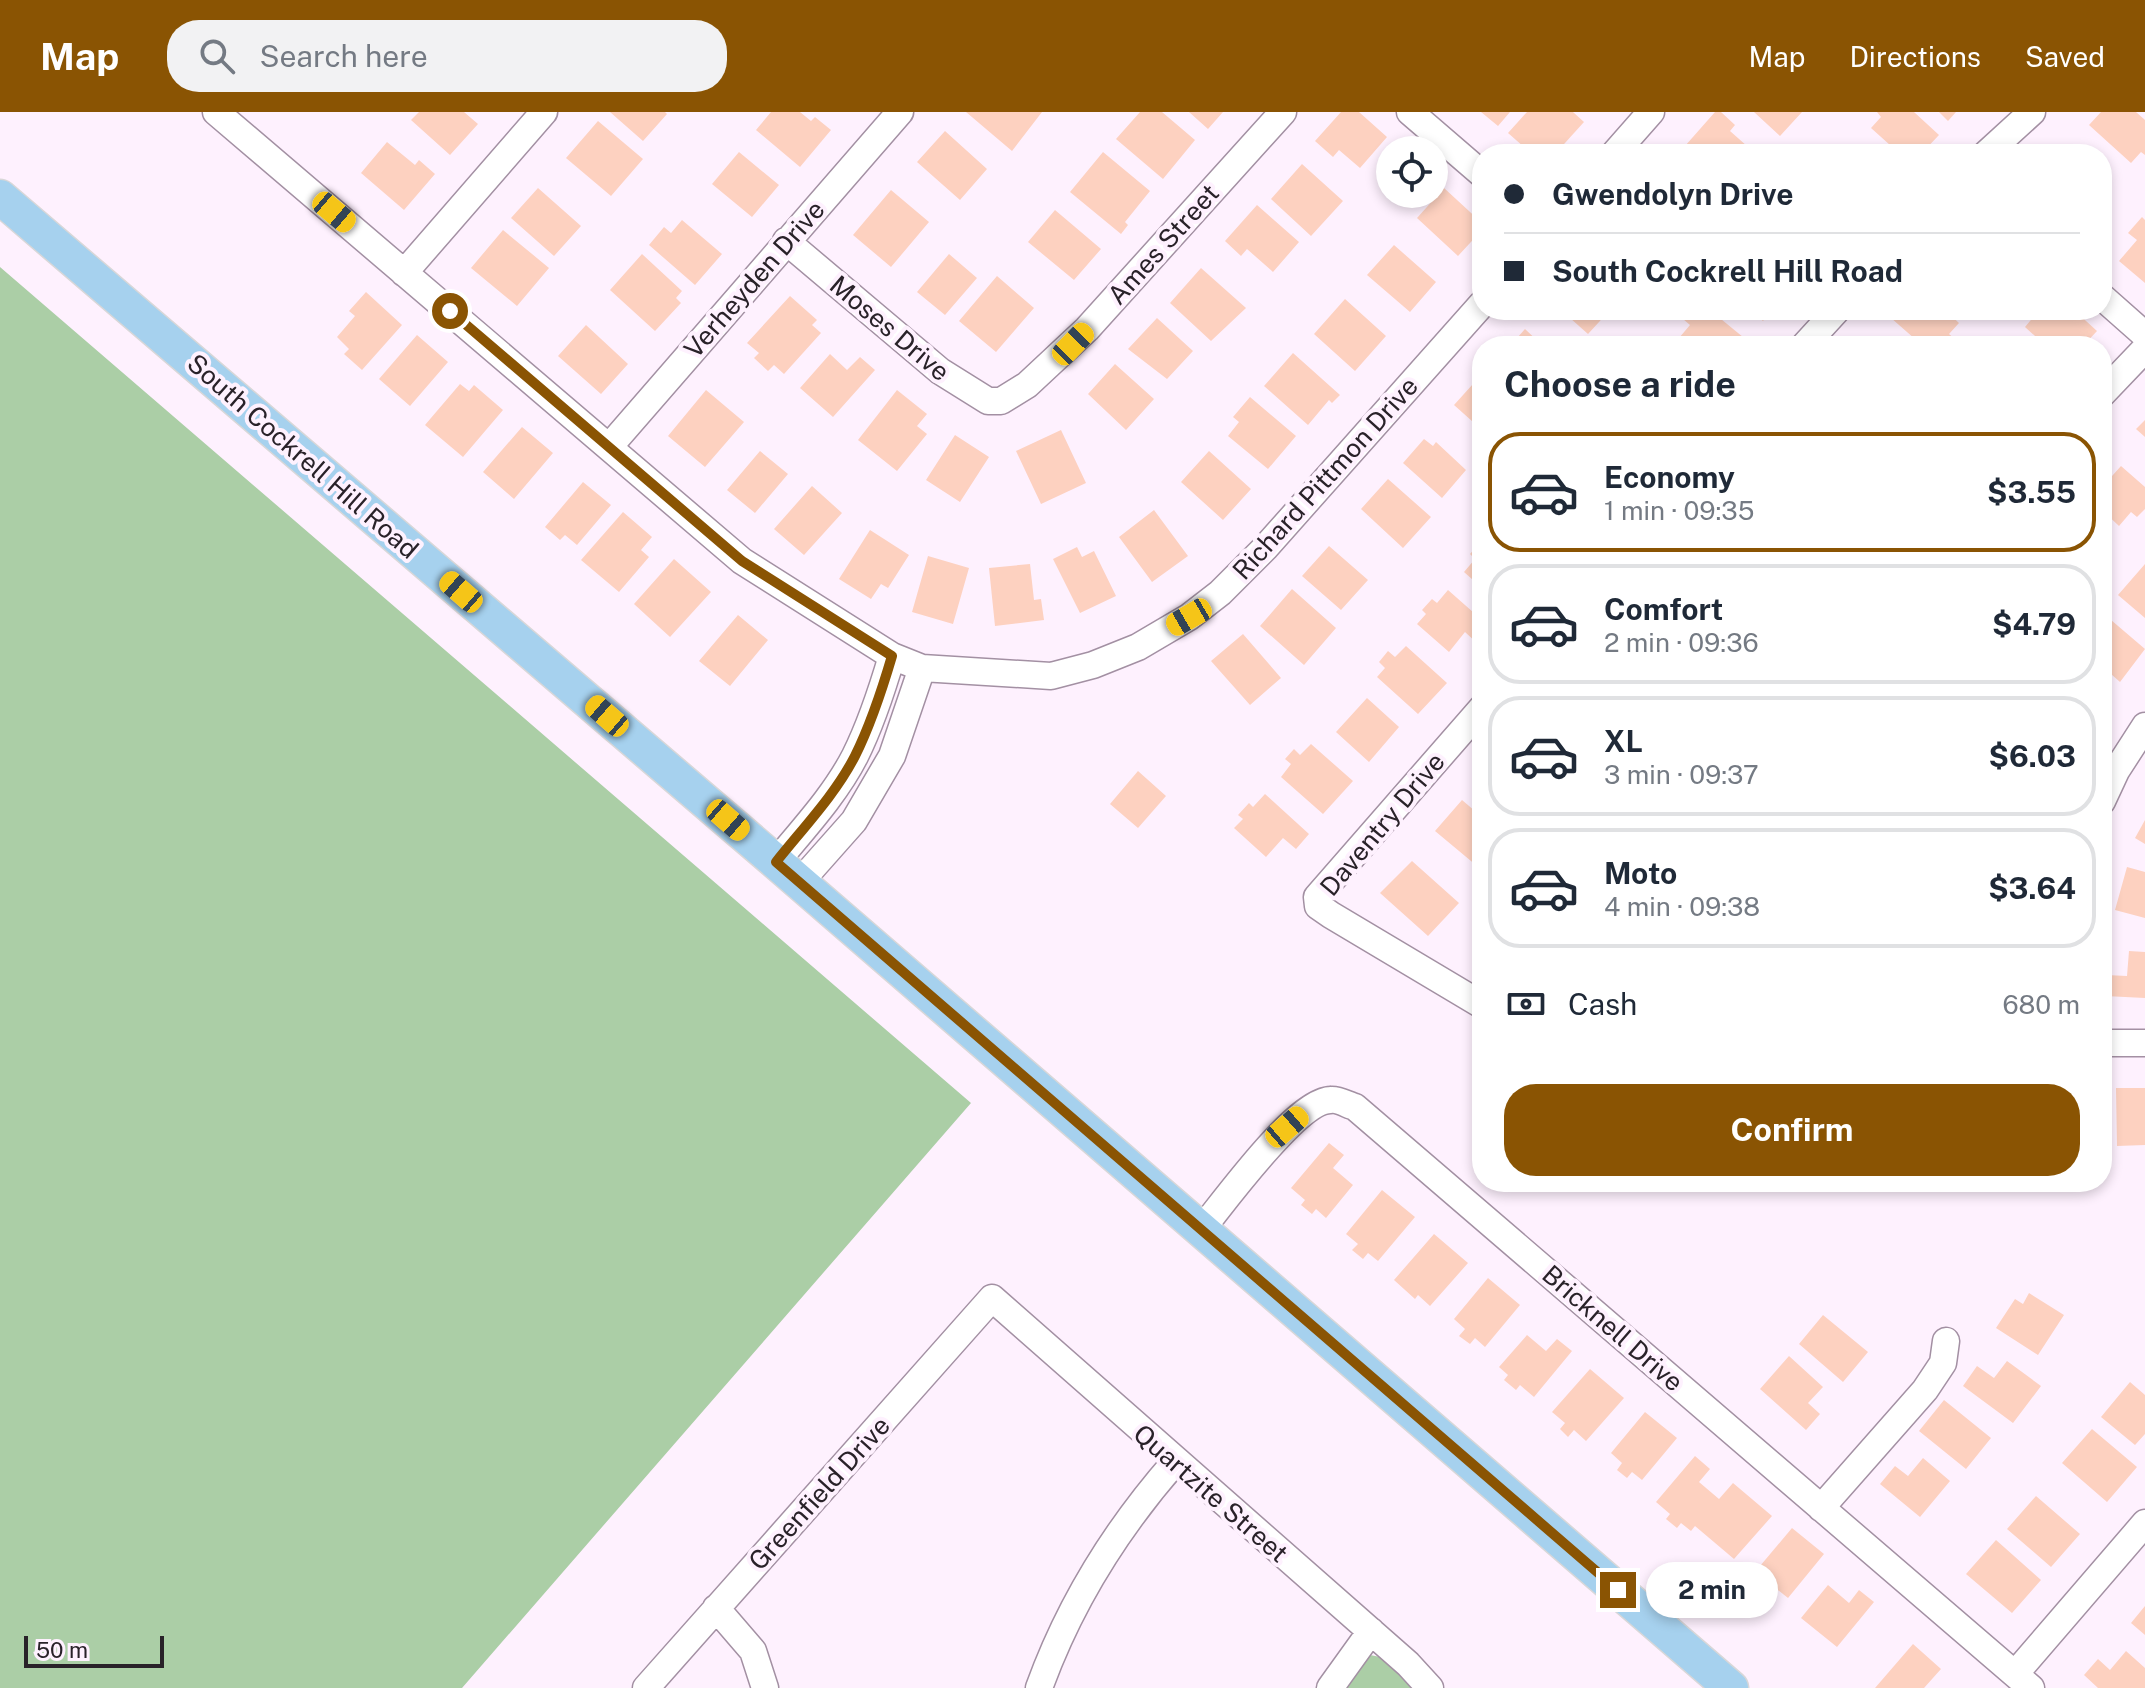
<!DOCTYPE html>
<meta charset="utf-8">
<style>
:root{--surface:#fff;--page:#f2f2f3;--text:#1f2937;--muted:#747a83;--line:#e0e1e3;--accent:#8a5403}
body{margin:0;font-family:"Public Sans",sans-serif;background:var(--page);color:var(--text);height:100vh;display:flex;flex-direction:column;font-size:30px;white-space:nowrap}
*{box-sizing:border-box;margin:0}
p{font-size:26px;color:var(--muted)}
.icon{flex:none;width:44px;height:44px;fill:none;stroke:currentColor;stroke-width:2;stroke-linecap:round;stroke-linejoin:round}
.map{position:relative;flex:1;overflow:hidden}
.side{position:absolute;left:1472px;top:224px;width:640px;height:856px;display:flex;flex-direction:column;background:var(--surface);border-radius:32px;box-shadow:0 4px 12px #0003}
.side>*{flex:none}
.banner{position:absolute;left:1472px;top:32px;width:640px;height:176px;border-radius:32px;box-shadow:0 4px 12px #0003;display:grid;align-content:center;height:176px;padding:0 32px;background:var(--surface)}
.controls{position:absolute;left:1376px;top:24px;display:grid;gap:16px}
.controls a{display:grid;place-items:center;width:72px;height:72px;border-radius:50%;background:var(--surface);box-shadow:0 4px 12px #0003;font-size:40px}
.scale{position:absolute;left:24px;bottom:20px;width:140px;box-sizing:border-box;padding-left:8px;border:4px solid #292229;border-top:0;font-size:22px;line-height:28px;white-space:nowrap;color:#292229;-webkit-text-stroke:6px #fef1fe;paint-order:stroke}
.end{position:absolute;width:36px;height:36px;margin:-18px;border:10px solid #8a5403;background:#fff;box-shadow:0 0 0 4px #fff}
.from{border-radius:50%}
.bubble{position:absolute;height:56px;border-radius:28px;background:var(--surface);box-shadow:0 4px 12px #0003;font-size:26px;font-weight:700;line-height:56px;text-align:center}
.car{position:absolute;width:24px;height:48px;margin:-24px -12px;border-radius:10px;box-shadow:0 0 6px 2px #0007;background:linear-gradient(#f5c518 24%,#345 0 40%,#f5c518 0 76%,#345 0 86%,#f5c518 0)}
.banner b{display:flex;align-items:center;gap:28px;height:76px;font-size:30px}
.banner b+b{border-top:2px solid var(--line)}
.banner i{width:20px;height:20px;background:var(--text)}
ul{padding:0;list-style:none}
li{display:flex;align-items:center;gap:24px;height:120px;margin:0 16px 12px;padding:0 16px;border:4px solid var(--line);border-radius:32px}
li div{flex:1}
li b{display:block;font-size:30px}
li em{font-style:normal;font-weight:700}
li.active{border-color:var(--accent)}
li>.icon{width:72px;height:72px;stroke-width:1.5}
h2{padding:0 32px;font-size:36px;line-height:96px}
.pay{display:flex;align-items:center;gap:20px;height:88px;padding:0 32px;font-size:30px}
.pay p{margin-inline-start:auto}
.button{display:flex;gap:16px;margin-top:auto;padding:16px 32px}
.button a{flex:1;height:92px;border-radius:32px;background:var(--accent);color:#fff;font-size:32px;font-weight:700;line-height:92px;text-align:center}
header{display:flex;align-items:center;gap:48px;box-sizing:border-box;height:112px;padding:0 40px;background:var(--accent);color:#fff}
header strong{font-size:38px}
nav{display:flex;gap:44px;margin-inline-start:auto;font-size:28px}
.search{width:560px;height:72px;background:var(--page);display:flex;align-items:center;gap:20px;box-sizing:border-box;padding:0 28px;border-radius:32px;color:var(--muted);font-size:30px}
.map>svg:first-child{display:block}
.green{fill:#abcea6}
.building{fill:#fdd1c0}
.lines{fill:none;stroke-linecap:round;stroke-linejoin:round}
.minor-casing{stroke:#a390a3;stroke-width:29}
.major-casing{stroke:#d8d7d8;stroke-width:37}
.minor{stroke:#fff;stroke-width:26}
.major{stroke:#a6d1ee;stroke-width:34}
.route{stroke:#8a5403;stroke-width:10}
.labels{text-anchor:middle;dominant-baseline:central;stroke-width:8;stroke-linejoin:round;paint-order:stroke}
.street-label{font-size:26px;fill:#292229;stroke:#fef1fe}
</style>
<header>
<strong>Map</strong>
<div class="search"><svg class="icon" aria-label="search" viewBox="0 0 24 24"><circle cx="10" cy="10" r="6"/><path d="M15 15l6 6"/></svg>Search here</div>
<nav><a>Map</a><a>Directions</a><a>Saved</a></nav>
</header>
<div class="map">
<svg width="2145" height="1576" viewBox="0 0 2145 1576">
<rect width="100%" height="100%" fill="#fef1fe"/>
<path class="green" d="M0,155L971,991L462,1576H0Z
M1370,1543L1385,1546L1415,1576H1344Z"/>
<path class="building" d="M419,0H464L478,12L450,43L411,8Z
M610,0H665L667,2L643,29Z
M771,0H800L811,9L815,5L831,18L800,55L756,18Z
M966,0H1042L1012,39Z
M1140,0H1162L1195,28L1163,67L1116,27Z
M1189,0H1223L1208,17Z
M1341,0H1359L1387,25L1360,56L1339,38L1333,45L1315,29Z
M1481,0H1510L1498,14Z
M1527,0H1573L1584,10L1555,42H1532L1508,21Z
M1715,0H1721L1735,13L1730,19L1756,42H1694L1685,34Z
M1754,0H1802L1780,24Z
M1877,0H1914L1939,23L1921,42H1900L1871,16L1881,5Z
M1939,0H1956L1948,9Z
M2101,0H2136L2145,8V43L2141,40L2131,51L2089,13Z
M598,9L643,47L611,84L566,46Z
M945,19L987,57L960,88L917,50Z
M387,30L415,53L419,48L435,62L404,98L361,61Z
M739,40L779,73L752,105L712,72Z
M1103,40L1150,79L1125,110L1128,113L1121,122L1070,80Z
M1302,52L1343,89L1311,124L1271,87Z
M538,76L581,114L554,144L511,106Z
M1444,76L1482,111V118L1458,144L1417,106Z
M891,78L929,110L891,155L853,123Z
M1257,93L1299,130L1273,160L1247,137L1241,144L1225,129Z
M1055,98L1101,137L1074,168L1028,130Z
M2142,105L2145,108V171L2119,149L2137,128L2128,121Z
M682,108L722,142L695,173L649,133L664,115L671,121Z
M503,118L549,156L517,194L471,156Z
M1394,133L1436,170L1410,200L1367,163Z
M642,142L682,179L676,186L681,191L655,219L610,178Z
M949,142L977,166L945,203L917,180Z
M1201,156L1246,196L1211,229L1170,191Z
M997,164L1034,196L996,240L959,209Z
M366,180L402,213L362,258L344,242L349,237L337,225L355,204L349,199Z
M790,184L817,208L812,213L821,221L784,262L774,253L768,259L754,246L759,241L747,231Z
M1345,187L1386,224L1355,259L1314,222Z
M1561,198H1610L1588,222Z
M1691,198L1699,203L1710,198L1749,230L1746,234H1689L1679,226L1690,213L1683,207Z
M1750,198H1772L1763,209Z
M1899,198H1945L1959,211L1949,222L1955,227L1950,234H1923L1891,206Z
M2032,198H2074L2097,219L2083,234H2046L2025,215L2036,202Z
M1157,206L1193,239L1167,267L1128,237Z
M586,213L628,252L601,282L558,244Z
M1525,217L1543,234H1510Z
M417,223L448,250L410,294L379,267Z
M1879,225L1889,234H1871Z
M1293,241L1340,283L1332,291L1329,288L1308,313L1264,274Z
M830,242L847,258L860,245L875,258L833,305L800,276Z
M1115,252L1154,287L1126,318L1088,282Z
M1482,262V318L1454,293Z
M460,272L469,279L474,273L503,298L463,345L425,313Z
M706,278L744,310L705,355L668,324Z
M897,278L927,302L917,314L927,322L897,359L858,328Z
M1250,285L1296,324L1268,357L1228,324L1239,310L1233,305Z
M2145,308V325L2136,317Z
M522,315L553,341L514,387L483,360Z
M1061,318L1086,371L1041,392L1016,339Z
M955,323L989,345L960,390L926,368Z
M1424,327L1433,334L1436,330L1466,358L1442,386L1403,351Z
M760,339L788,362L755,401L727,378Z
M1209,339L1251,377L1223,408L1181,370Z
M2121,354L2145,375V397L2137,405L2131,400L2119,414L2102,398V371L2104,373Z
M1388,367L1431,405L1403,436L1361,397Z
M583,370L611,393L577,433L565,423L560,428L545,415Z
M812,374L842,401L804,443L774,417Z
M1154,398L1188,444L1152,470L1119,425Z
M623,400L652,425L641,438L649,445L619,480L581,448Z
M870,418L909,443L888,476L881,472L871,487L839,467Z
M1329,434L1368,468L1341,498L1302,464Z
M1477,434L1482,438V476L1464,460L1475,447L1470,442Z
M1077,435L1082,445L1094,439L1116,484L1080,501L1053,447Z
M928,444L969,456L953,512L912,500Z
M674,447L711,480L670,525L634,492Z
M1030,452L1034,488L1041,487L1044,508L995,514L989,456Z
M2145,452V506L2118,483Z
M1292,477L1336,516L1304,553L1260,514Z
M1448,478L1482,508V527L1478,532L1465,520L1449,540L1417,512L1426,502L1422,498L1432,487L1437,491Z
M2104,502L2145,537L2120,570L2102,554Z
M738,503L768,528L730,574L699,549Z
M1243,522L1281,566L1250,593L1211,549Z
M1406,534L1447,571L1418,602L1377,565L1385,556L1379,550L1388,539L1395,545Z
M1367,586L1399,615L1369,650L1336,620Z
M1311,632L1353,669L1323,702L1281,665L1291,652L1285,647L1294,637L1300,643Z
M1138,659L1166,684L1138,716L1110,692Z
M1265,682L1309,722L1296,737L1283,726L1266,745L1234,716L1243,707L1238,703L1249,691L1253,695Z
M1462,688L1482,705V748L1477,754L1435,719Z
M2145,708V732L2135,726Z
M1412,749L1459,791L1428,824L1380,781Z
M2127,755L2145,760V806L2115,798Z
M1482,820V836L1474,829Z
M2129,839L2145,840V886L2105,884L2106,863L2127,864Z
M2116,976H2145V1033L2117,1034Z
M1329,1031L1344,1043L1333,1056L1353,1073L1326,1106L1316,1097L1312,1102L1301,1093L1305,1088L1291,1076Z
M1382,1078L1415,1105L1378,1149L1368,1141L1363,1147L1352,1138L1358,1132L1346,1122Z
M1434,1122L1468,1151L1430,1194L1418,1183L1415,1187L1394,1168Z
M1488,1166L1520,1193L1485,1235L1475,1226L1470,1232L1459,1224L1465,1217L1454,1207Z
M2029,1181L2064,1203L2038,1243L1996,1216L2015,1187L2023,1192Z
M1823,1203L1868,1240L1843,1270L1799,1232Z
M1527,1223L1546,1239L1557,1227L1572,1239L1534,1285L1520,1273L1516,1278L1504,1268L1508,1263L1499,1255Z
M1789,1244L1823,1275L1808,1291L1820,1302L1806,1318L1760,1277Z
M2007,1249L2041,1274L2013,1311L1963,1274L1977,1254L1994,1266Z
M1590,1257L1624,1286L1586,1329L1574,1318L1568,1325L1560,1317L1565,1311L1552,1300Z
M2130,1270L2145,1283V1322L2135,1333L2101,1305Z
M1944,1288L1991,1326L1966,1357L1919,1319Z
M1645,1300L1677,1326L1642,1368L1632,1360L1627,1366L1617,1358L1622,1351L1611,1341Z
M2092,1317L2137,1355L2107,1390L2062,1351Z
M1695,1344L1710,1357L1699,1370L1719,1387L1733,1371L1772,1404L1734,1447L1695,1414L1691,1419L1681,1411L1677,1416L1666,1407L1670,1402L1656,1390Z
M1923,1346L1950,1369L1920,1405L1880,1372L1895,1354L1908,1364Z
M2036,1384L2080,1422L2051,1455L2007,1417Z
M1792,1416L1824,1442L1788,1486L1755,1460Z
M1996,1428L2041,1468L2012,1501L1966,1462Z
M1828,1473L1849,1491L1859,1478L1874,1490L1837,1535L1801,1506Z
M2145,1494V1523L2131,1511Z
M1913,1532L1941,1557L1924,1576H1875Z
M2126,1539L2145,1556V1576H2098L2084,1563L2098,1547L2110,1558Z"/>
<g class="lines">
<g class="minor-casing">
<path id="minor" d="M216,0L742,449L892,544L922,556L1051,564L1093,553L1138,535L1189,505L1220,481L1265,436L1482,192
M1410,0L1482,62
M1614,42L1651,0
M1986,42L2032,0
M786,129L940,259L988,289H1001L1027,273L1087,217L1283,0
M404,161L544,0
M2102,185L2145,223
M1804,234L1837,198
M2102,282L2145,237
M609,335L900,0
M1482,596L1317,785L1318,794L1331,803L1482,893
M2102,689L2116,659L2145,614
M776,750C804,716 835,683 855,644C871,612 882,578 892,544
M799,771L854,709L892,644L922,556
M2102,931H2145
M1201,1118C1224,1090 1297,988 1331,988C1338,987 1348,993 1355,995L2031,1576
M1821,1396L1925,1278L1943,1251L1946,1229
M716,1496L753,1539L765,1576
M2015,1562L2145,1411
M646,1576L992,1186L1408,1552L1430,1576
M1039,1576C1069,1493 1117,1416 1175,1350
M1330,1576L1371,1519"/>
</g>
<g class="major-casing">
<path id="major" d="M0,85L776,750L1731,1576"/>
</g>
<use href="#minor" class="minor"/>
<use href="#major" class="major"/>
</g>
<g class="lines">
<path class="route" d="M450,199L742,449L892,544C882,578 871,612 855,644C835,683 803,716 776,750L1618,1478"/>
</g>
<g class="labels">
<g class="street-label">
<text transform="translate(1163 132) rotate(-48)">Ames Street</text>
<text transform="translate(754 167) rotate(-49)">Verheyden Drive</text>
<text transform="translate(890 216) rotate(40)">Moses Drive</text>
<text transform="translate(303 344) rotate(41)">South Cockrell Hill Road</text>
<text transform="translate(1325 366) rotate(-48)">Richard Pittmon Drive</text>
<text transform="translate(1382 712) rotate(-50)">Daventry Drive</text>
<text transform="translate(1613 1216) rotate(41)">Bricknell Drive</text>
<text transform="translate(819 1381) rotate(-48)">Greenfield Drive</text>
<text transform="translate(1211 1381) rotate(41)">Quartzite Street</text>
</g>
</g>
</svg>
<div class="controls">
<a><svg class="icon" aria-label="locate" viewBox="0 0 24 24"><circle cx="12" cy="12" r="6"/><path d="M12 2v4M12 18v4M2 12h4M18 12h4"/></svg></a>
</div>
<div class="scale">50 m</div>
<i class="end from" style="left:450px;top:199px"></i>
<i class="end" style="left:1618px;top:1478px"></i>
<div class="bubble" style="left:1646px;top:1450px;width:132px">2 min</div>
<i class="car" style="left:334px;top:100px;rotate:130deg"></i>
<i class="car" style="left:1073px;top:232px;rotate:44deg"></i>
<i class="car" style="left:461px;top:480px;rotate:311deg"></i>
<i class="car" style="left:1189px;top:505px;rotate:240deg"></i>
<i class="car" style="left:607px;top:604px;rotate:311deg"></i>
<i class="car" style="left:728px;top:708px;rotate:131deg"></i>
<i class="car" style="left:1287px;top:1015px;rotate:49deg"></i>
<div class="banner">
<b><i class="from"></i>Gwendolyn Drive</b>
<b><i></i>South Cockrell Hill Road</b>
</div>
<section class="side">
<h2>Choose a ride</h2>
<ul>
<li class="active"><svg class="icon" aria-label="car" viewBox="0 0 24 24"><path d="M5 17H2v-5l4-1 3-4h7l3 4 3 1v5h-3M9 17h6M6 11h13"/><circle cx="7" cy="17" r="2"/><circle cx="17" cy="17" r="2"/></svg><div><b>Economy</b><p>1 min · 09:35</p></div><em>$3.55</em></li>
<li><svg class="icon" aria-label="car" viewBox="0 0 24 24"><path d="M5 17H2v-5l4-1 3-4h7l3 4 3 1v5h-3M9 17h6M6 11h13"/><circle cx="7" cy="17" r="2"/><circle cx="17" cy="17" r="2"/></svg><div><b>Comfort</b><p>2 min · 09:36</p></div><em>$4.79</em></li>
<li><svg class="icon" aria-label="car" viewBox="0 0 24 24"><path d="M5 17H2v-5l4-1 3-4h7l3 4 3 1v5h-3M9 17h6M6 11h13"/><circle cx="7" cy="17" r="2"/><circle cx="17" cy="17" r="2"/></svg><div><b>XL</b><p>3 min · 09:37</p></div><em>$6.03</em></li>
<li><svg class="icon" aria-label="car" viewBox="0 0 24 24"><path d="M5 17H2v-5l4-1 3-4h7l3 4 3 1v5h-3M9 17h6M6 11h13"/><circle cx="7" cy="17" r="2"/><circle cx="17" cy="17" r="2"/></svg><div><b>Moto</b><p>4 min · 09:38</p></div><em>$3.64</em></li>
</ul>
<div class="pay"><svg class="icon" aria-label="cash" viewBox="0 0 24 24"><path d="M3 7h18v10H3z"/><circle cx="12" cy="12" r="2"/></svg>Cash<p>680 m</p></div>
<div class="button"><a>Confirm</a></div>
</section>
</div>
